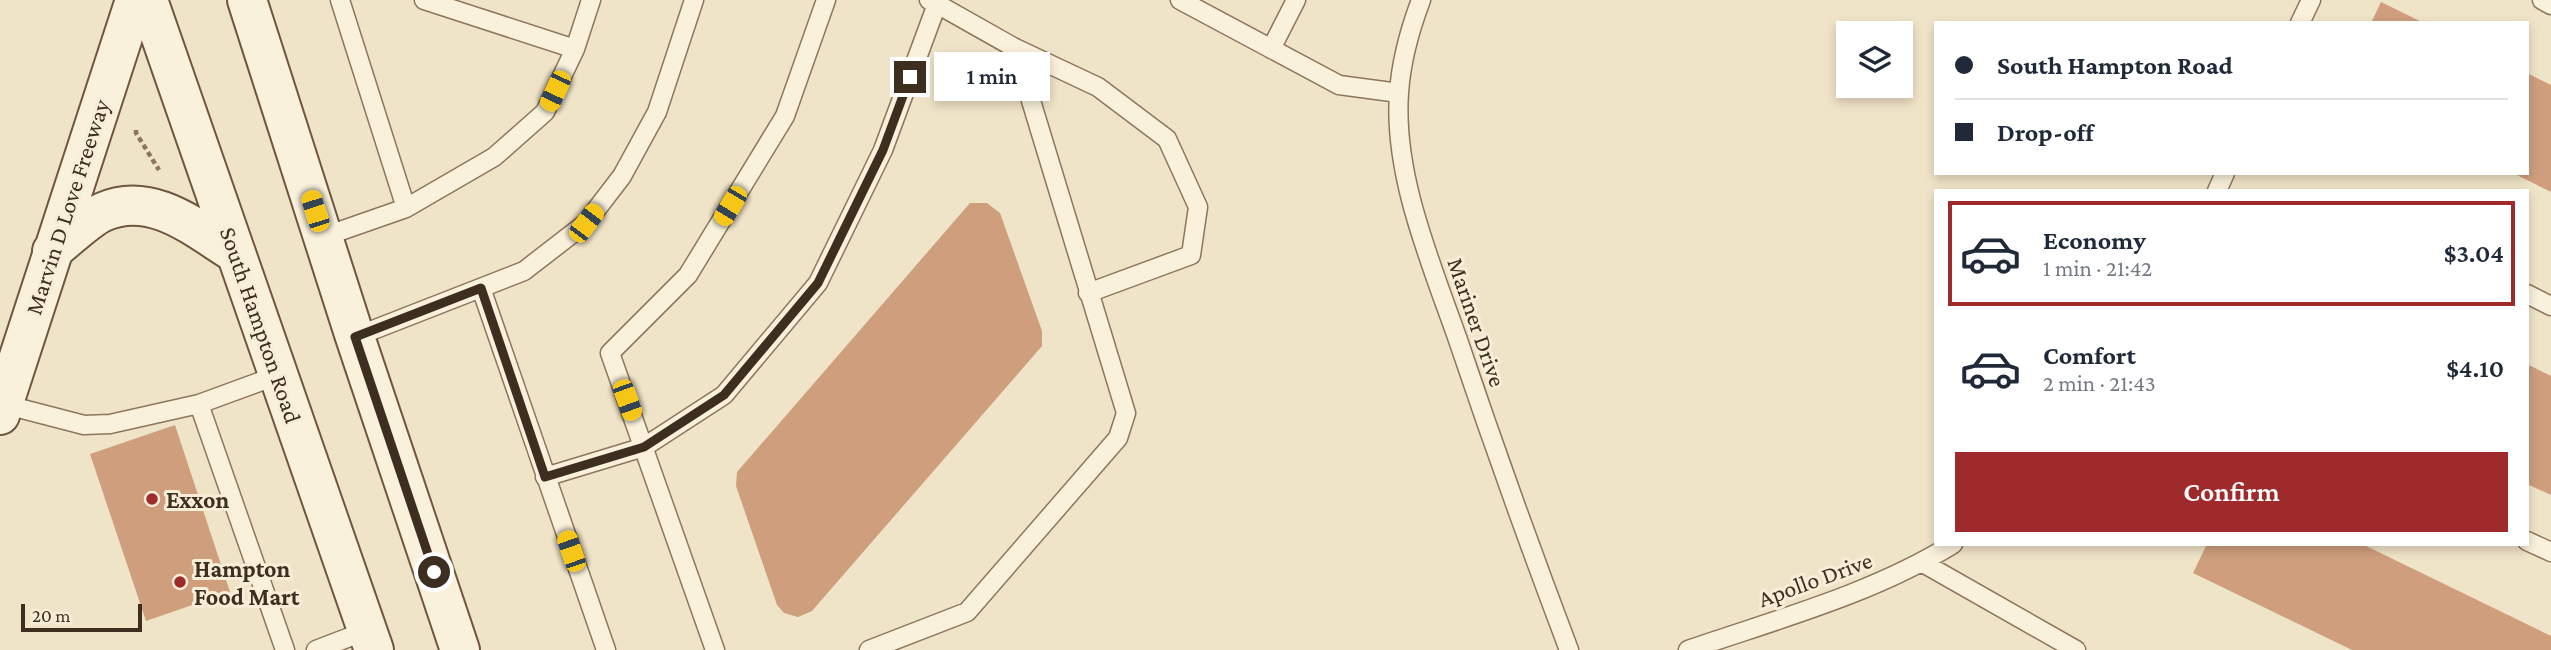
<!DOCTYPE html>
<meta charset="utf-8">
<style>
:root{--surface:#fff;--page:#f2f2f3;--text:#1f2937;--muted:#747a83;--line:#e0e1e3;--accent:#9e2a2b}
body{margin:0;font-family:"Crimson Pro",serif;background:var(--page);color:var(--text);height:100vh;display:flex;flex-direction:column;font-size:26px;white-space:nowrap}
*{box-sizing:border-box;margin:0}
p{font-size:23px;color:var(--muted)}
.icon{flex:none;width:38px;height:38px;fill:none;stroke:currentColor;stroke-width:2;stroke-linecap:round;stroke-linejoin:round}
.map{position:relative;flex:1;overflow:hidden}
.sheet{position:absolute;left:1934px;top:189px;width:595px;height:357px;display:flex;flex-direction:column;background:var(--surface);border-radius:0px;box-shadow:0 4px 10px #0003}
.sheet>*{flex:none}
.banner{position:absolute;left:1934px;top:21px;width:595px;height:154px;border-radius:0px;box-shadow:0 4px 10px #0003;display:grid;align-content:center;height:154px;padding:0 21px;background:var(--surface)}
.tools{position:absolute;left:1836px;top:21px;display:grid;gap:14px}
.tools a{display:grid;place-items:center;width:77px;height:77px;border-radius:0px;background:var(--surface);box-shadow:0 4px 10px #0003;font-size:35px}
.scale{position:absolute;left:21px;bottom:18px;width:121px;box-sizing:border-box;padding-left:7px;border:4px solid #3d2e20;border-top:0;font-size:19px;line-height:24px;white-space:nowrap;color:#3d2e20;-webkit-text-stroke:5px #f7eed8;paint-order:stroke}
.end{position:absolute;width:32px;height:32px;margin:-16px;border:9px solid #3d2e20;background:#fff;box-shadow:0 0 0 4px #fff}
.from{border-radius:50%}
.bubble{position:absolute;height:49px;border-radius:0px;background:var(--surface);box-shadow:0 4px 10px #0003;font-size:23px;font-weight:600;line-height:49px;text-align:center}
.car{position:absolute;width:21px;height:42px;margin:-21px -10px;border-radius:9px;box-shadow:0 0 5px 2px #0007;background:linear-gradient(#f5c518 24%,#345 0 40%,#f5c518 0 76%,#345 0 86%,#f5c518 0)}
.banner b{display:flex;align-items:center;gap:24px;height:66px;font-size:26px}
.banner b+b{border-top:2px solid var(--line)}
.banner i{width:18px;height:18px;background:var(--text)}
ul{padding:12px 0 0;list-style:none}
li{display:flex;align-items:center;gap:21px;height:105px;margin:0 14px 10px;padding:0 7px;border:4px solid transparent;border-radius:0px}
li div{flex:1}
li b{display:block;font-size:26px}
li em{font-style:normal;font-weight:600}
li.on{border-color:var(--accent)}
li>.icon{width:63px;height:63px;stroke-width:1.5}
.cta{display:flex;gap:14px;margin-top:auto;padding:14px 21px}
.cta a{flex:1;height:80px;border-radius:0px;background:var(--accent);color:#fff;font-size:28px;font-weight:600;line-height:80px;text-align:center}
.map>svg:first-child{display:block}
.building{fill:#cf9f7d}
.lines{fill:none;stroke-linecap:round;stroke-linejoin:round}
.lane-casing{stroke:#8d765c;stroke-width:21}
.secondary-casing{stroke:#6f573f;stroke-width:42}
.path{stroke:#8d765c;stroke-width:4.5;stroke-dasharray:5 3.5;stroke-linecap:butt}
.lane{stroke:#faf1dc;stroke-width:18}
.secondary{stroke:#faf1dc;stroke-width:38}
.route{stroke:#3d2e20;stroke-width:9}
.poi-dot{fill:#9e2a2b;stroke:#f7eed8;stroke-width:2.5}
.labels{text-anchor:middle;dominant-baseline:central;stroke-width:6;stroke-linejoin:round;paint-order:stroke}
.street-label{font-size:24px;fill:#3d2e20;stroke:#f7eed8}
.poi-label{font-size:24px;font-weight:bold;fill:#3d2e20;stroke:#f7eed8;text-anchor:start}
</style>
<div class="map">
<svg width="2551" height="650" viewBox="0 0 2551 650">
<rect width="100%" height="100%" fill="#f0e4c8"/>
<path class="building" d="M2381,2L2424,23H2371Z
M2527,73L2551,85V192L2513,173H2527Z
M970,203H987L1000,213L1042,331V346L812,611L798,617L784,613L777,605L736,486L737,472Z
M2527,364L2551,376V495L2527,484Z
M175,425L230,592L146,621L90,454Z
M2207,544H2362L2551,636V650H2352L2193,573Z"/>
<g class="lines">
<g class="lane-casing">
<path id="lane" d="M340,0L406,208
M424,0L575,49
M1180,0L1339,85L1399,93
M1421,0C1410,29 1401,62 1399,93C1393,175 1431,263 1458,340C1493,444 1530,547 1569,650
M2542,0L2551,5
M2300,23L2311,0
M1015,48L1098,87L1167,139L1198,207L1191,255L1088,293
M1271,49L1296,0
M2217,191L2225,173
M323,237L406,208L494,157L545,112L575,49L591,0
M481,288L606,650
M2527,294L2551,306
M355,337L524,271L586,223L622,176L657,112L694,0
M3,404L84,425L110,424L199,404L278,375
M199,404L285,650
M545,477L644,447L724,395L818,283L883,150L937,4L929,0
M2527,541L2551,552
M1923,563L2076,650
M316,650L368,630
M715,650L610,353L688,275L785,116L826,0
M869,650L967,612L1118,438L1126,413L1015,48L937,4
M1688,650C1778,619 1872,594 1953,544"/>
</g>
<g class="secondary-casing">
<path id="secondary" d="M148,0L374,650
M247,0L355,337L460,650
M52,251C65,241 89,218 103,212C152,190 196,229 235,253
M0,415L135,0"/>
</g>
<path class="path" d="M136,130V133L159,170"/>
<use href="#lane" class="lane"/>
<use href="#secondary" class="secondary"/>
</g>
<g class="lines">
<path class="route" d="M434,572L355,337L481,288L545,477L644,447L724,395L818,283L883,150L910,77"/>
</g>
<g class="poi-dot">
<circle cx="152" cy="499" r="7"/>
<circle cx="180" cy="582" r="7"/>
</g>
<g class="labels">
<g class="street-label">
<text transform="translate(67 207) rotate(-72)">Marvin D Love Freeway</text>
<text transform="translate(1477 322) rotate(71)">Mariner Drive</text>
<text transform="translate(261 325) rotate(71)">South Hampton Road</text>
<text transform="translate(1815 579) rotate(-20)">Apollo Drive</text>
</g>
<g class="poi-label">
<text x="166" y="499">Exxon</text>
<text x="194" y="568">Hampton<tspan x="194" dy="28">Food Mart</tspan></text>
</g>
</g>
</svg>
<div class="tools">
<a><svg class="icon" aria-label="layers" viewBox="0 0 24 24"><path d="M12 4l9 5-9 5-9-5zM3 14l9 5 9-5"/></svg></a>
</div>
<div class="scale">20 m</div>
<i class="end from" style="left:434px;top:572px"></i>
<i class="end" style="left:910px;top:77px"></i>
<div class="bubble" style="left:934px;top:52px;width:116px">1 min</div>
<i class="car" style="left:555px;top:91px;rotate:205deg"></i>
<i class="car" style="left:730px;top:206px;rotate:211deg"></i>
<i class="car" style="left:315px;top:211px;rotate:342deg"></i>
<i class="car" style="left:586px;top:223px;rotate:37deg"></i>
<i class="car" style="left:627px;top:400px;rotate:160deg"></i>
<i class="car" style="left:571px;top:551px;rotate:341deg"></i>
<div class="banner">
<b><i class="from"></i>South Hampton Road</b>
<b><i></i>Drop-off</b>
</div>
<section class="sheet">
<ul>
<li class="on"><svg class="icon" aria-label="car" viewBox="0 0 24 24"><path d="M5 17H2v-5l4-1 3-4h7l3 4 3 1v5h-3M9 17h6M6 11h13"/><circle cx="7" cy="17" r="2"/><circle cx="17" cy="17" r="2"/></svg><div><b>Economy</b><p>1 min · 21:42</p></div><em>$3.04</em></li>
<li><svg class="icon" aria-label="car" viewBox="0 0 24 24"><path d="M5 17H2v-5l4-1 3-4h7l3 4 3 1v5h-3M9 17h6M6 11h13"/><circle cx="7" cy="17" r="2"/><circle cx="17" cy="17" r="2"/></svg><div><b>Comfort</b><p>2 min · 21:43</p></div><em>$4.10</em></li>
</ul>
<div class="cta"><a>Confirm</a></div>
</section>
</div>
